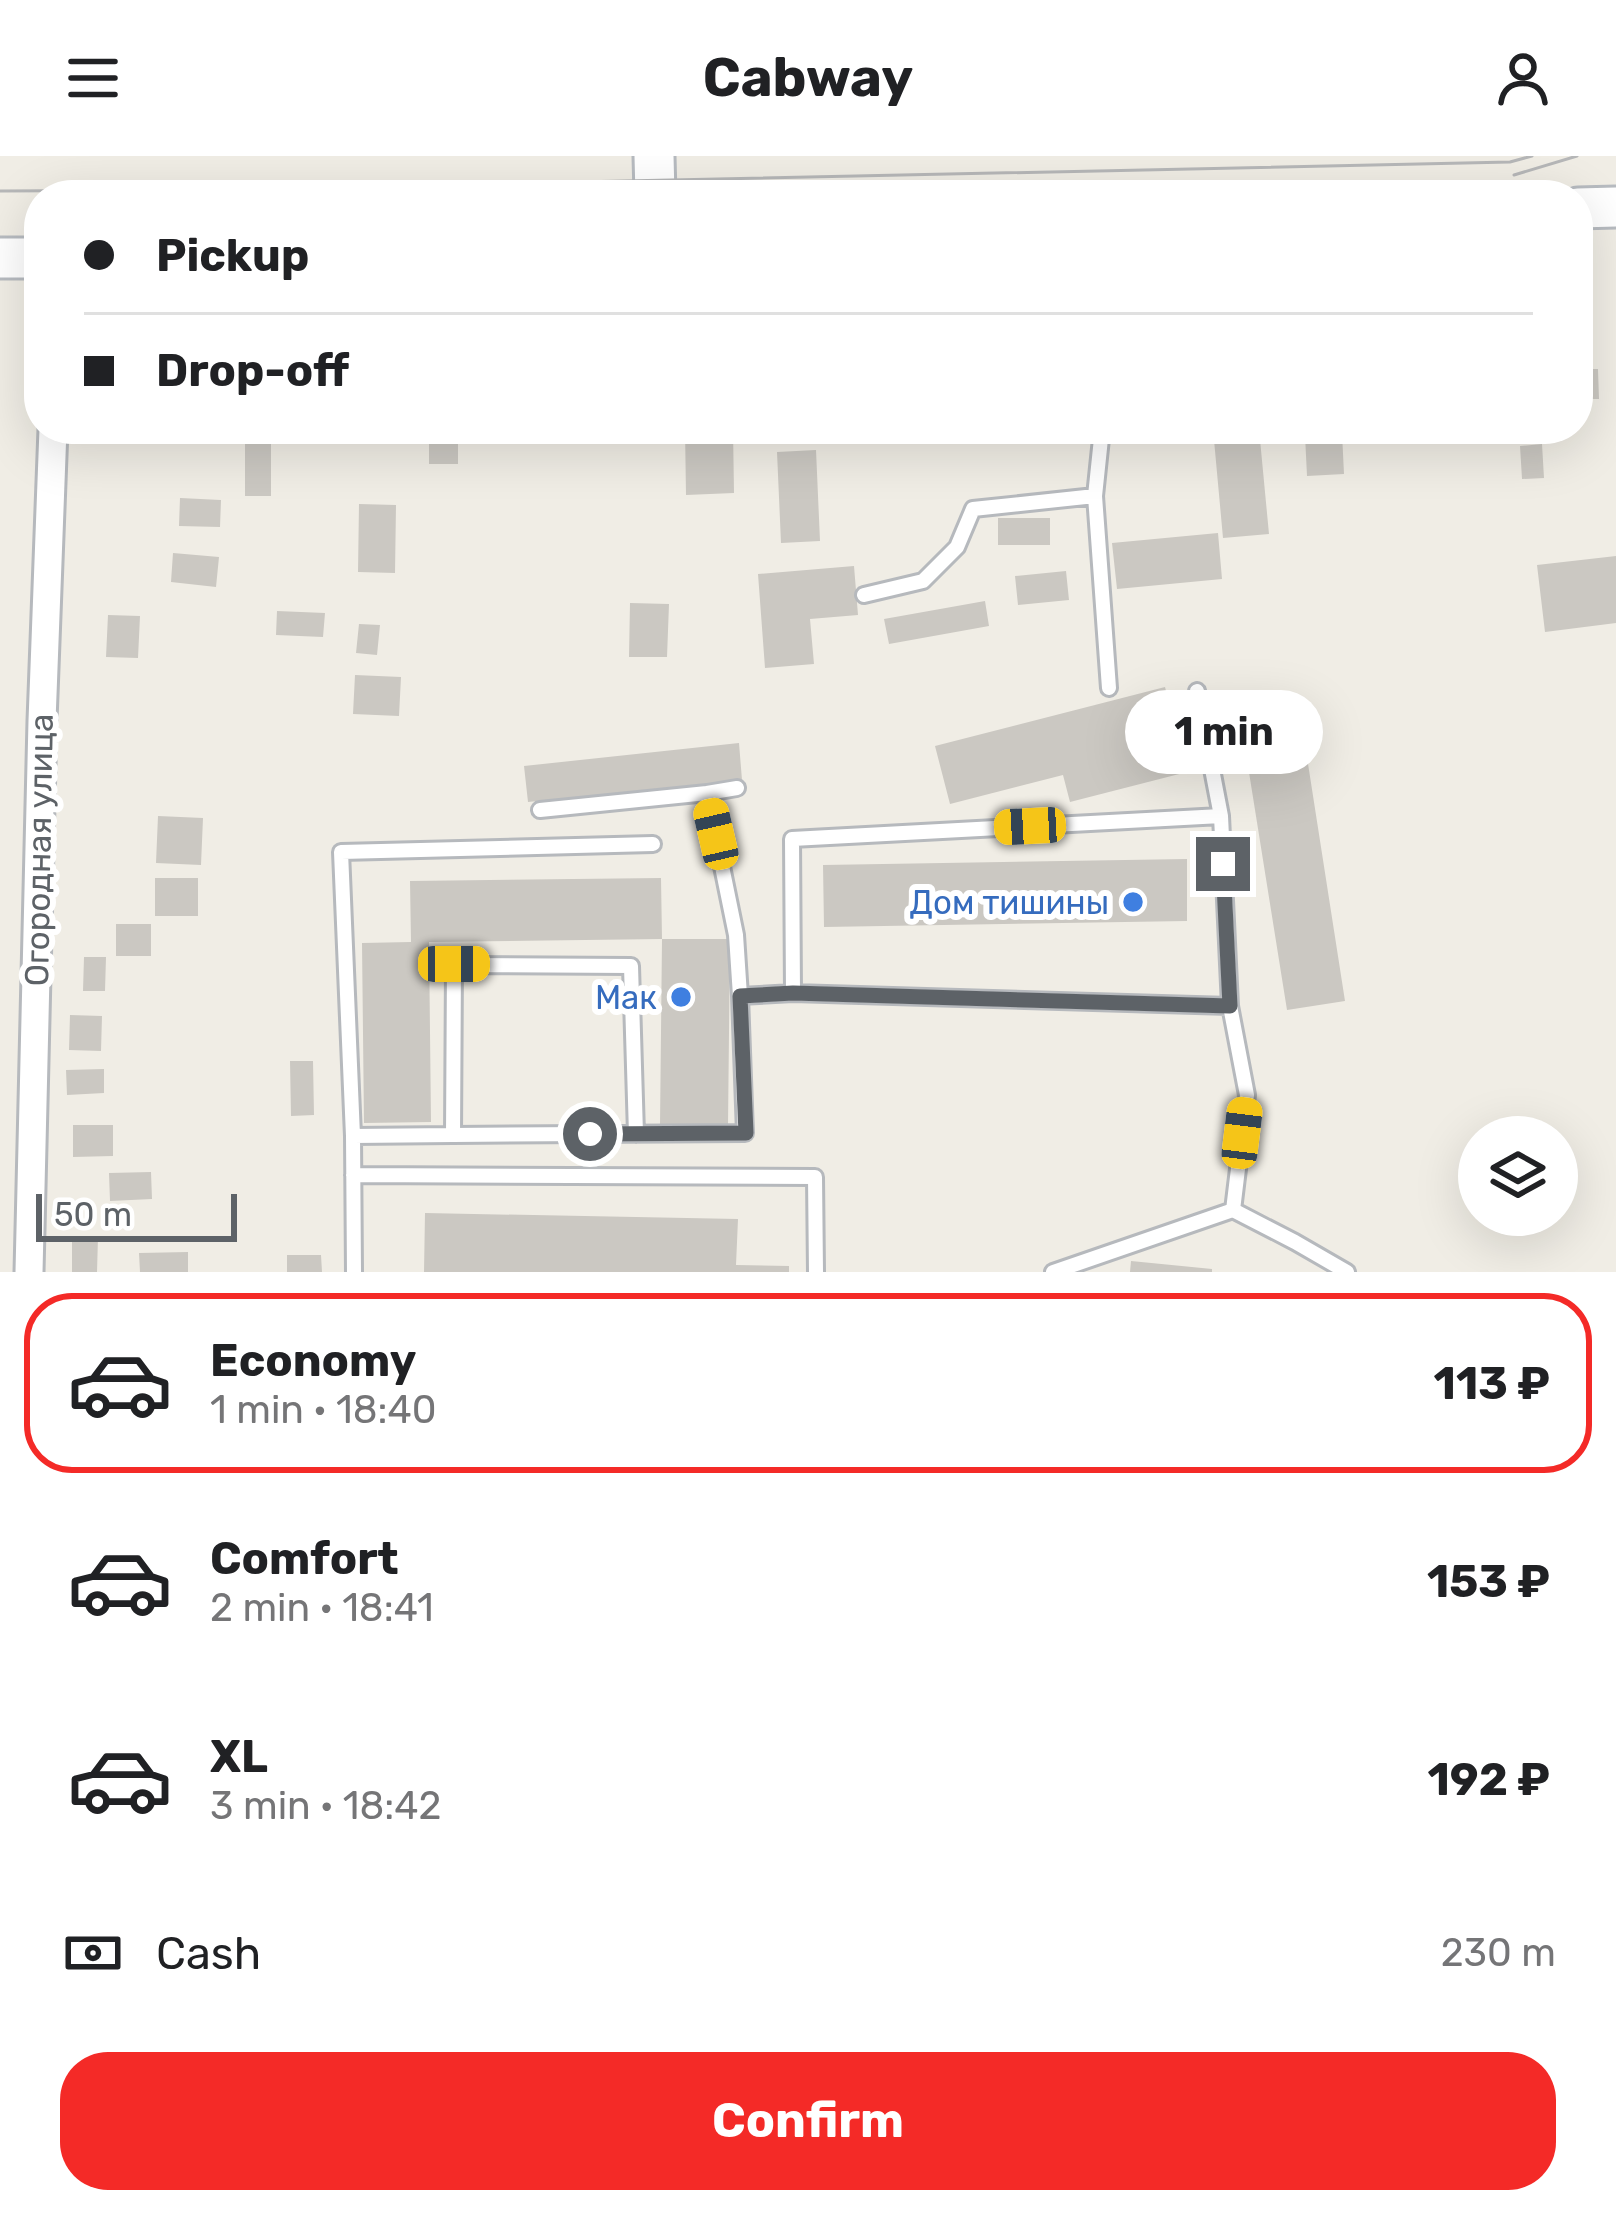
<!DOCTYPE html>
<meta charset="utf-8">
<style>
:root{--surface:#fff;--page:#f6f6f6;--text:#202124;--muted:#757577;--line:#e0e0e0;--accent:#f42a27}
body{margin:0;font-family:Rubik,sans-serif;background:var(--page);color:var(--text);height:100vh;display:flex;flex-direction:column;font-size:45px;white-space:nowrap}
*{box-sizing:border-box;margin:0}
p{font-size:39px;color:var(--muted)}
.icon{flex:none;width:66px;height:66px;fill:none;stroke:currentColor;stroke-width:2;stroke-linecap:round;stroke-linejoin:round}
.map{position:relative;height:1116px;overflow:hidden}
.sheet{display:flex;flex-direction:column;background:var(--surface);flex:1}
.sheet>*{flex:none}
.top-card{position:absolute;left:24px;top:24px;width:1569px;height:264px;border-radius:48px;box-shadow:0 12px 48px #0002;display:grid;align-content:center;height:264px;padding:0 60px;background:var(--surface)}
.fabs{position:absolute;left:1458px;top:960px;display:grid;gap:24px}
.fabs a{display:grid;place-items:center;width:120px;height:120px;border-radius:50%;background:var(--surface);box-shadow:0 12px 48px #0002;font-size:60px}
.scale{position:absolute;left:36px;bottom:30px;width:201px;box-sizing:border-box;padding-left:12px;border:6px solid #5d6267;border-top:0;font-size:33px;line-height:42px;white-space:nowrap;color:#5d6267;-webkit-text-stroke:9px #fff;paint-order:stroke}
.end{position:absolute;width:54px;height:54px;margin:-27px;border:15px solid #5d6267;background:#fff;box-shadow:0 0 0 6px #fff}
.from{border-radius:50%}
.bubble{position:absolute;height:84px;border-radius:42px;background:var(--surface);box-shadow:0 12px 48px #0002;font-size:39px;font-weight:700;line-height:84px;text-align:center}
.car{position:absolute;width:36px;height:72px;margin:-36px -18px;border-radius:15px;box-shadow:0 0 9px 3px #0007;background:linear-gradient(#f5c518 24%,#345 0 40%,#f5c518 0 76%,#345 0 86%,#f5c518 0)}
.top-card b{display:flex;align-items:center;gap:42px;height:114px;font-size:45px}
.top-card b+b{border-top:3px solid var(--line)}
.top-card i{width:30px;height:30px;background:var(--text)}
ul{padding:21px 0 0;list-style:none}
li{display:flex;align-items:center;gap:36px;height:180px;margin:0 24px 18px;padding:0 36px;border:6px solid transparent;border-radius:48px}
li div{flex:1}
li b{display:block;font-size:45px}
li em{font-style:normal;font-weight:700}
li.on{border-color:var(--accent)}
li>.icon{width:108px;height:108px;stroke-width:1.5}
.pay{display:flex;align-items:center;gap:30px;height:132px;padding:0 60px;font-size:45px}
.pay p{margin-inline-start:auto}
.action{display:flex;gap:24px;margin-top:auto;padding:24px 60px}
.action a{flex:1;height:138px;border-radius:48px;background:var(--accent);color:#fff;font-size:48px;font-weight:700;line-height:138px;text-align:center}
header{display:flex;justify-content:space-between;align-items:center;height:156px;padding:0 60px;background:var(--surface);font-size:54px;font-weight:700}
.map>svg:first-child{display:block}
.building{fill:#cbc8c2}
.lines{fill:none;stroke-linecap:round;stroke-linejoin:round}
.lane-casing{stroke:#b6b9bd;stroke-width:20}
.street-casing{stroke:#b6b9bd;stroke-width:33}
.secondary-casing{stroke:#b7bbc0;stroke-width:45}
.lane{stroke:#fff;stroke-width:14}
.street{stroke:#fff;stroke-width:27}
.secondary{stroke:#fff;stroke-width:39}
.tram{stroke:#b6b7b8;stroke-width:3}
.route{stroke:#5d6267;stroke-width:15}
.shop-dot{fill:#3f7fe0;stroke:#fff;stroke-width:4.5}
.labels{text-anchor:middle;dominant-baseline:central;stroke-width:12;stroke-linejoin:round;paint-order:stroke}
.street-label{font-size:33px;fill:#5d6267;stroke:#fff}
.shop-label{font-size:33px;fill:#366cbe;stroke:#fff;text-anchor:end}
</style>
<header><svg class="icon" aria-label="menu" viewBox="0 0 24 24"><path d="M4 6h16M4 12h16M4 18h16"/></svg>Cabway<svg class="icon" aria-label="person" viewBox="0 0 24 24"><circle cx="12" cy="8" r="4"/><path d="M4 21q1-7 8-7t8 7"/></svg></header>
<div class="map">
<svg width="1616" height="1116" viewBox="0 0 1616 1116">
<rect width="100%" height="100%" fill="#f0ede5"/>
<path class="building" d="M1583,213H1598L1599,243H1583Z
M245,273H271V340H245Z
M307,273H343V285H307Z
M429,273H458V308H429Z
M685,273H733L734,337L686,339Z
M1213,273H1259L1269,378L1223,382Z
M1342,277L1344,318L1307,320L1305,279Z
M1542,288L1544,322L1522,323L1520,290Z
M816,294L820,385L781,387L777,296Z
M180,342L221,344L220,371L179,370Z
M359,348L396,349L395,417L358,416Z
M998,362H1050V389H998Z
M1218,377L1222,423L1117,433L1112,387Z
M173,397L219,401L216,431L171,426Z
M1616,400V467L1545,476L1537,409Z
M854,410L858,459L810,463L814,508L765,512L758,418Z
M1066,415L1069,444L1018,449L1015,420Z
M985,445L989,470L889,488L884,463Z
M630,447L669,448L667,501H629Z
M277,455L325,457L323,481L276,479Z
M108,459L140,460L138,502L106,501Z
M359,468L380,469L377,499L356,497Z
M355,519L401,521L399,560L353,558Z
M1165,531L1187,616L1070,646L1063,619L950,648L935,590Z
M1299,550L1345,845L1287,854L1240,560Z
M739,587L742,624L528,646L524,610Z
M158,660L203,662L201,709L156,707Z
M1187,703V765L824,771L823,709Z
M155,722H198V760H155Z
M661,722L662,783H730L728,970H660L662,783L429,786L431,966L364,967L362,787L411,786L410,725Z
M116,768H151V800H116Z
M84,801H106L105,835H83Z
M70,859L102,860L101,895L69,894Z
M290,905H313L314,959L291,960Z
M104,913V937L67,939L66,914Z
M73,969H113V1000L73,1001Z
M151,1016L152,1043L110,1045L109,1017Z
M425,1057L738,1063L736,1109L789,1110V1116H424Z
M72,1080L98,1081L97,1116H72Z
M188,1096V1116H140L139,1097Z
M287,1099H321L322,1116H287Z
M1131,1105L1212,1113V1116H1130Z"/>
<g class="lines">
<g class="lane-casing">
<path id="lane" d="M1102,273L1095,340L1109,532
M864,439L923,425L957,391L973,353L1095,340
M1197,535L1221,660L1230,850L1247,939L1233,1054
M707,637L737,632
M540,654L707,637L736,779L740,840
M793,837L792,683L1221,660
M636,978L631,810L454,809L453,979L745,977L740,840L793,837L1230,850
M353,980L453,979
M353,1019L815,1021L816,1116
M1233,1054L1295,1086L1347,1116
M354,1116L353,980L341,696L653,688
M1053,1116L1233,1054"/>
</g>
<g class="street-casing">
<path id="street" d="M29,1116L42,565L53,273"/>
</g>
<g class="secondary-casing">
<path id="secondary" d="M654,0L655,39
M1578,52L1616,51
M0,102H39"/>
</g>
<use href="#lane" class="lane"/>
<use href="#street" class="street"/>
<use href="#secondary" class="secondary"/>
<path class="tram" d="M1514,19L1577,0
M0,35L210,34L1464,7L1510,6L1532,0"/>
</g>
<g class="lines">
<path class="route" d="M590,978L746,977L740,840L793,837L1230,850L1223,708"/>
</g>
<g class="shop-dot">
<circle cx="1133" cy="746" r="12"/>
<circle cx="681" cy="841" r="12"/>
</g>
<g class="labels">
<g class="street-label">
<text transform="translate(39 694) rotate(-89)">Огородная улица</text>
</g>
<g class="shop-label">
<text x="1109" y="746">Дом тишины</text>
<text x="657" y="841">Мак</text>
</g>
</g>
</svg>
<div class="fabs">
<a><svg class="icon" aria-label="layers" viewBox="0 0 24 24"><path d="M12 4l9 5-9 5-9-5zM3 14l9 5 9-5"/></svg></a>
</div>
<div class="scale">50 m</div>
<i class="end from" style="left:590px;top:978px"></i>
<i class="end" style="left:1223px;top:708px"></i>
<div class="bubble" style="left:1125px;top:534px;width:198px">1 min</div>
<i class="car" style="left:1030px;top:670px;rotate:267deg"></i>
<i class="car" style="left:716px;top:678px;rotate:347deg"></i>
<i class="car" style="left:454px;top:808px;rotate:90deg"></i>
<i class="car" style="left:1242px;top:977px;rotate:7deg"></i>
<div class="top-card">
<b><i class="from"></i>Pickup</b>
<b><i></i>Drop-off</b>
</div>
</div>
<section class="sheet">
<ul>
<li class="on"><svg class="icon" aria-label="car" viewBox="0 0 24 24"><path d="M5 17H2v-5l4-1 3-4h7l3 4 3 1v5h-3M9 17h6M6 11h13"/><circle cx="7" cy="17" r="2"/><circle cx="17" cy="17" r="2"/></svg><div><b>Economy</b><p>1 min · 18:40</p></div><em>113 ₽</em></li>
<li><svg class="icon" aria-label="car" viewBox="0 0 24 24"><path d="M5 17H2v-5l4-1 3-4h7l3 4 3 1v5h-3M9 17h6M6 11h13"/><circle cx="7" cy="17" r="2"/><circle cx="17" cy="17" r="2"/></svg><div><b>Comfort</b><p>2 min · 18:41</p></div><em>153 ₽</em></li>
<li><svg class="icon" aria-label="car" viewBox="0 0 24 24"><path d="M5 17H2v-5l4-1 3-4h7l3 4 3 1v5h-3M9 17h6M6 11h13"/><circle cx="7" cy="17" r="2"/><circle cx="17" cy="17" r="2"/></svg><div><b>XL</b><p>3 min · 18:42</p></div><em>192 ₽</em></li>
</ul>
<div class="pay"><svg class="icon" aria-label="cash" viewBox="0 0 24 24"><path d="M3 7h18v10H3z"/><circle cx="12" cy="12" r="2"/></svg>Cash<p>230 m</p></div>
<div class="action"><a>Confirm</a></div>
</section>
